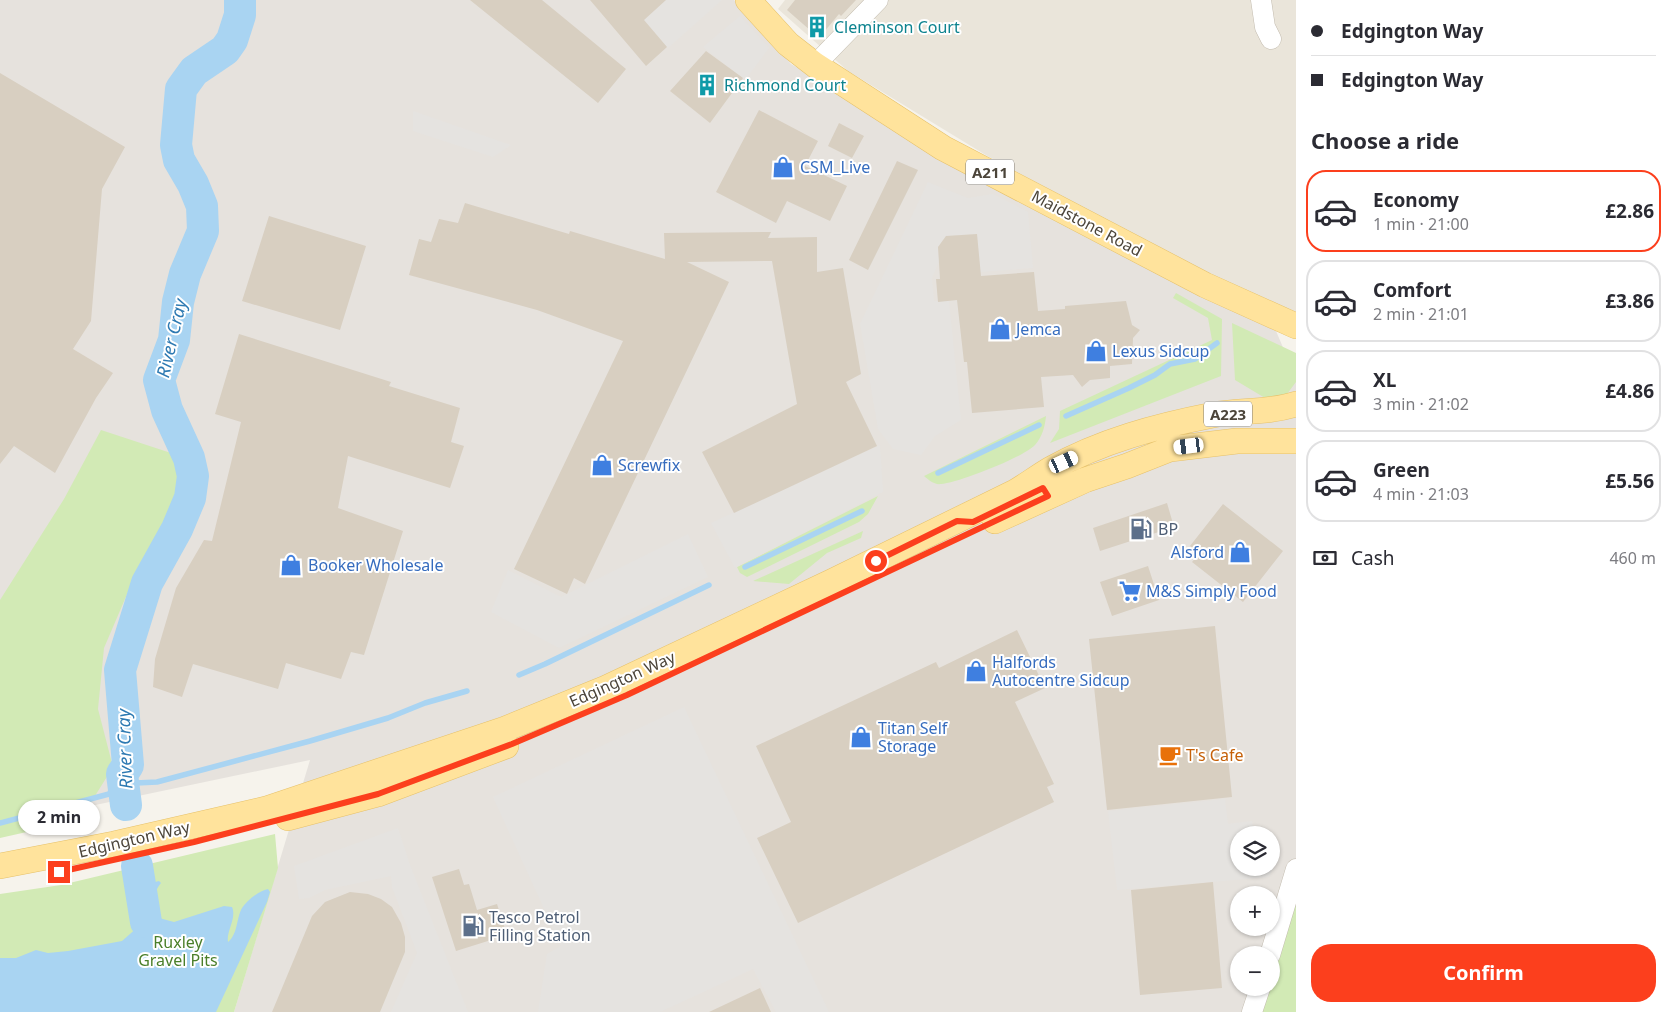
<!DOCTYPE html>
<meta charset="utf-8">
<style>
:root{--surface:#fff;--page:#f7f7f7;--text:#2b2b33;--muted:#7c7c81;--line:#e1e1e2;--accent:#fc3f1d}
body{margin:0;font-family:"Noto Sans",sans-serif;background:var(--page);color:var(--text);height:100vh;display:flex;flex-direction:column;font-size:19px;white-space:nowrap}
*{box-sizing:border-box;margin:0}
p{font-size:16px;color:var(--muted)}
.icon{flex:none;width:28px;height:28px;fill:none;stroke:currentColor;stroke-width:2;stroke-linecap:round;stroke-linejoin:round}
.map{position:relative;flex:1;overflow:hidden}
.side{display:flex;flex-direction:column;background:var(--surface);width:375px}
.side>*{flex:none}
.guide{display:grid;align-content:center;height:110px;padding:0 15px;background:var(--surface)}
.tools{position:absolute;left:1230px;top:826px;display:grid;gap:10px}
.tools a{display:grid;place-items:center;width:50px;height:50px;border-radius:50%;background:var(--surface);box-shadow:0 1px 4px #0004;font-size:25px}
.end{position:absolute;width:22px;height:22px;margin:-11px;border:6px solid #fc3f1d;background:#fff;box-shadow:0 0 0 2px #fff}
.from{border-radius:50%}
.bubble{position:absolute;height:35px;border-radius:18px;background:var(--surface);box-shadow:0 1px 4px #0004;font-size:16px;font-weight:700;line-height:35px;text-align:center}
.car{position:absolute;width:15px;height:30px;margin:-15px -8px;border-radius:6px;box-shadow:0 0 4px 1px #0007;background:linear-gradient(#fff 24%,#345 0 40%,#fff 0 76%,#345 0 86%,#fff 0)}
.guide b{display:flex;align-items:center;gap:18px;height:48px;font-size:19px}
.guide b+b{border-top:1px solid var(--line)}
.guide i{width:12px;height:12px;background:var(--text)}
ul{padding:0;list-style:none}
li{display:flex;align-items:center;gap:15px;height:82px;margin:0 10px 8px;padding:0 5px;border:2px solid var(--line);border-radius:20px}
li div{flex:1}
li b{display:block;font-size:19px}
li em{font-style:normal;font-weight:700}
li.selected{border-color:var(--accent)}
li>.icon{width:45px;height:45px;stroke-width:1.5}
h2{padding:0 15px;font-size:22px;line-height:60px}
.pay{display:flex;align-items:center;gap:12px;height:55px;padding:0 15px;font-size:19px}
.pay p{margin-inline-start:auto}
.cta{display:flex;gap:10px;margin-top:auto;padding:10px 15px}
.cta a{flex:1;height:58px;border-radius:20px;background:var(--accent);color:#fff;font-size:20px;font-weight:700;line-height:58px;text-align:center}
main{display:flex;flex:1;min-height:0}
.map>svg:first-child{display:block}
.residential{fill:#eae5da}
.industrial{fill:#e6e2dd;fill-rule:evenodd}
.green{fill:#d2eab5}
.parking{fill:#e5e3e0}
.water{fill:#a9d4f2}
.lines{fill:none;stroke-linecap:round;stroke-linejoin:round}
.stream{stroke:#a9d4f2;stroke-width:5.5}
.river{stroke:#a9d4f2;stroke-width:32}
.building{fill:#d8cfc1}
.minor-casing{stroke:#c2bbae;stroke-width:21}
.major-casing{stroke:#e6c16a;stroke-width:26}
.minor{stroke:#fff;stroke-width:20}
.major{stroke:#ffe39c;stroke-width:25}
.route{stroke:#fc3f1d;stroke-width:6}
.labels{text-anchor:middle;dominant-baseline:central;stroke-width:4;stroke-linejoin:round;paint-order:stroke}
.shield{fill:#fff;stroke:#817c74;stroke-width:1}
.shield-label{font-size:15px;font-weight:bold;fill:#4b4439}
.culture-label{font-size:16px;fill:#0d838f;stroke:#fff;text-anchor:start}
.shop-label{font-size:16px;fill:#366cbe;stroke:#fff;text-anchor:start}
.street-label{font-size:16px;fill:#4b4439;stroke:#fff}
.service-label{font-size:16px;fill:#4e5e75;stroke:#fff;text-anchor:start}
.food-label{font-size:16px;fill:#c56008;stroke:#fff;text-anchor:start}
.park-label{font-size:16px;fill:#4a7f2a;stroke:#fff}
.water-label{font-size:18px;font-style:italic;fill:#2e7ab2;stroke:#fff}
</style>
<main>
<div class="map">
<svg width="1296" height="1012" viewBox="0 0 1296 1012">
<rect width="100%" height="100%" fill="#f6f3ec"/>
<path class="residential" d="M785,0H1296V313L1252,298L989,157L848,71L778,9Z"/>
<path class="industrial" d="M0,0H734L791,64L930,145L1276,331L1296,378V861L1268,955H1239V988H1258L1250,1012H234L310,760L0,825ZM1239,835H1271V868H1239ZM1239,895H1271V928H1239Z"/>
<path class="green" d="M1176,293L1222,319L1221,376L1050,443L1059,429L1060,411L1212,340L1208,318L1173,298Z
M1232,323L1296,353V382L1287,394L1265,398L1235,380Z
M1046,416C1045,427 1042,437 1035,445C1024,457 958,483 941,484C934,485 929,480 924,476Z
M101,430L177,455L183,484L175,512L140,564L104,648L98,709L113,767L80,820L0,838V600L64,499Z
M878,496L868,514L859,522L747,577L740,573L737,567Z
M863,531L861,538L827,553L789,584L753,581Z
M275,834L278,868L234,1012H0V894L61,885Z
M1296,878V1012H1254L1262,988H1271V959Z"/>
<path class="parking" d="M626,0H656L661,4L666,0H722L668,48Z
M740,16L769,48L745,80L703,47Z
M413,111L511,145L493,157L413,131Z
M928,182L968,198L992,194L1028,212L1033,268L980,272L977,234L946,236L938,247L939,261L932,278L934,301H949L961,420L935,436L921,455L893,449L878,429L860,324Z
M880,445L883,492L735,568L711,523Z
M688,534L708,577L559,648L491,612L508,570L561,597Z
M684,707L829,1012H776L753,969L660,1012H538L547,954L561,946L493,797Z
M1225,799L1228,824L1252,821L1254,835H1239V868H1271V856L1275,865L1269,877L1117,890L1108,811Z
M398,828L410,865L468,1012H391L417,953L392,887L391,876L325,890L309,898L299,899L294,866Z"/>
<path class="water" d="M148,876L155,882L159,881L161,883C152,893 154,906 159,918L174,922L224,906L232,907C237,918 226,931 228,942C238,934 236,919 242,908C247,900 259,891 268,889L270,892L267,902L216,1012H0V958H16L36,950L48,953L68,951L122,941L139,926L141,921L137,905L132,896L125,890L129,888L133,880Z"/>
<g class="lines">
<path class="stream" d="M1066,416L1129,388L1155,375L1170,364L1195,359L1217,343
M938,473L1039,425
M745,567L862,511
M519,675L545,664L709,585
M0,823L109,794L122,774L136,783L157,782L310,741L388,718L425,703L467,691"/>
<path class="river" d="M126,805L122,774L128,765L120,670L147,583L177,529L190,498L193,476L189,458L167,410L159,380L174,340L178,302L185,274L203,231L202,206L193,184L179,160L176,145L181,89L194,71L225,50L232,40L240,15V0
M137,866L146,922"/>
</g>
<path class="building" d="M470,0H542L626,69L598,103Z
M590,0H666L644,20L667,47L646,66Z
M795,0H856L841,16L839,14L819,38L787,10Z
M706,51L743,78L710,123L670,91Z
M0,73L125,147L102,189L91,321L73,349L113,373L96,398L55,473L14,446L0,464Z
M759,110L818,141L805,166L847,186L830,221L787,201L776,223L716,192Z
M839,123L864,136L852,158L828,146Z
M897,161L918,170L868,270L849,260Z
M465,203L569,234L570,231L665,259L664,233L771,232L768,238L817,237V272L843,268L861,374L846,382L877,446L734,513L702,452L797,404L772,261L687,262L729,282L585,584L574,578L567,594L514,569L623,341L537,310L409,275L419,239L431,242L439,219L458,223Z
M269,216L366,246L340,330L242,301Z
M977,234L981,276L1034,272L1038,311L1065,309V306L1126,301L1132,325L1140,330L1133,338L1132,364L1110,366V378L1090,380L1082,387L1073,375L1041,377L1044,407L972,413L967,362H964L957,300L938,302L936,279H940L938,247L946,236Z
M239,334L391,382L389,386L460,408L451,442L464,446L450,488L348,456L338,508L403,531L364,655L351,652L341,679L286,663L278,689L193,664L182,697L153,687L155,659L176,588L204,540L212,541L241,422L215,414Z
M1167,503L1174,527L1100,551L1093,528Z
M1223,504L1283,551L1243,602L1192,562L1199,554L1190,546Z
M1148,566L1159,600L1112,616L1100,582Z
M1215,626L1232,797L1107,810L1089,639Z
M1017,630L1045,688L1015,702L1054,784L1047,787L1054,802L798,923L757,838L791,822L756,746L936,662L939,668Z
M459,869L464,885L469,884L477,910L497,904L507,935L456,951L432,877Z
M1213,882L1222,988L1140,995L1131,890Z
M350,892L368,894L381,899L392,907L401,923L405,937V952L380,1012H272L312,916L325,902Z
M760,988L771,1012H709Z"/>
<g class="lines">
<g class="minor-casing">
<path id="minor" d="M1261,0L1265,27L1271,39
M815,65L878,0
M1270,955L1296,869
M1252,1012L1260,988"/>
</g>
<g class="major-casing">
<path id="major" d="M748,0L788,44L815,65L943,148L1205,285L1296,326
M995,521L1085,480L1127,466L1170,449L1237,441H1296
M288,818L378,794L506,746
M0,866L114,844L266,809L505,729L606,688L831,582L1015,492C1027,485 1039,476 1051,469C1101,441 1157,426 1213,415C1241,410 1269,413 1296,404"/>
</g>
<use href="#minor" class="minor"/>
<use href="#major" class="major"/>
</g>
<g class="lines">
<path class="route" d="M59,872L194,842L378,794L512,744L627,695L1048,496L1043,488L973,522L957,521L876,561"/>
</g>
<defs>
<g id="building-bare" transform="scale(1.725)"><path d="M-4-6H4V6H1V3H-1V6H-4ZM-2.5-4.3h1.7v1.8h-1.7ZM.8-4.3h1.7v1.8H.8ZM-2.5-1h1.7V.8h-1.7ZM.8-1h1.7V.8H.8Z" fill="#0f9aa8" stroke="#fff" stroke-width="2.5" paint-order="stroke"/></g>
<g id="shop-bare" transform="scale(1.725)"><path d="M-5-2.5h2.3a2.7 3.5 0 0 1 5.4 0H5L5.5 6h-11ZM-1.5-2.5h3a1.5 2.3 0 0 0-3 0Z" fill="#3f7fe0" stroke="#fff" stroke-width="2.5" paint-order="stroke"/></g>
<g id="fuel-bare" transform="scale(1.725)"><path d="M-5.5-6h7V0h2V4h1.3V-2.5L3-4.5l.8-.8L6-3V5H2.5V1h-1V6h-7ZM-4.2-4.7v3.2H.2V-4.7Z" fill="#5c6f8a" stroke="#fff" stroke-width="2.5" paint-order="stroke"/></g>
<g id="supermarket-bare" transform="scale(1.725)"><path d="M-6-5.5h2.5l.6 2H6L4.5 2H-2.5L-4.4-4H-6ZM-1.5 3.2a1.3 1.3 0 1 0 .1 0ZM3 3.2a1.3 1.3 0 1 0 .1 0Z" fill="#3f7fe0" stroke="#fff" stroke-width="2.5" paint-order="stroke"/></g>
<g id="cafe-bare" transform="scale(1.725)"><path d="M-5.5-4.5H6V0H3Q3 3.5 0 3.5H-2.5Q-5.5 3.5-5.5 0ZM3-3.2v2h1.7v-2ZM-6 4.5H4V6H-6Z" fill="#e8710a" stroke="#fff" stroke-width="2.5" paint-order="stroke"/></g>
</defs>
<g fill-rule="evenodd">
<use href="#building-bare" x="817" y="27"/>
<use href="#building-bare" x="707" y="85"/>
<use href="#shop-bare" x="783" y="167"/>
<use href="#shop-bare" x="1000" y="329"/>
<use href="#shop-bare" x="1096" y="351"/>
<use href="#shop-bare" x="602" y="465"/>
<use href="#fuel-bare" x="1141" y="529"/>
<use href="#shop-bare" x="1240" y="552"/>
<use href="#shop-bare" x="291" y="565"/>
<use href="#supermarket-bare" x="1130" y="591"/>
<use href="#shop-bare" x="976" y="671"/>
<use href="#shop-bare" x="861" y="737"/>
<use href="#cafe-bare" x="1170" y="755"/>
<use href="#fuel-bare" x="473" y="926"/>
</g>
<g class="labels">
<g class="shield">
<rect x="966" y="159.5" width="48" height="25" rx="4"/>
<rect x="1204" y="401.5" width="48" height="25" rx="4"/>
</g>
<g class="shield-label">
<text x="990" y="172">A211</text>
<text x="1228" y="414">A223</text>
</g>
<g class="culture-label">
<text x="834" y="27">Cleminson Court</text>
<text x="724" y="85">Richmond Court</text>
</g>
<g class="shop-label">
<text x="800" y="167">CSM_Live</text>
<text x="1016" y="329">Jemca</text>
<text x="1112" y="351">Lexus Sidcup</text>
<text x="618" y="465">Screwfix</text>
<text x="1224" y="552" text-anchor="end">Alsford</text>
<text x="308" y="565">Booker Wholesale</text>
<text x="1146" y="591">M&amp;S Simply Food</text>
<text x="992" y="662">Halfords<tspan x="992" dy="18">Autocentre Sidcup</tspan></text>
<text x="878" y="728">Titan Self<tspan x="878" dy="18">Storage</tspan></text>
</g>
<g class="street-label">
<text transform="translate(1087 223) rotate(28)">Maidstone Road</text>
<text transform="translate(622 679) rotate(-24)">Edgington Way</text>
<text transform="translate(134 839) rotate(-13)">Edgington Way</text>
</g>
<g class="service-label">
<text x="1158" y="529">BP</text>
<text x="489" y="917">Tesco Petrol<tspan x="489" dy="18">Filling Station</tspan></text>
</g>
<g class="food-label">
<text x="1186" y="755">T's Cafe</text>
</g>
<g class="park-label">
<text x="178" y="942">Ruxley<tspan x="178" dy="18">Gravel Pits</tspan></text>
</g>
<g class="water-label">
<text transform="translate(171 338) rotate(-77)">River Cray</text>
<text transform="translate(124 749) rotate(-92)">River Cray</text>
</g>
</g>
</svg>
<div class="tools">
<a><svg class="icon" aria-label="layers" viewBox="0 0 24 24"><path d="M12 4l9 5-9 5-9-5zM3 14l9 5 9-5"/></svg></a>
<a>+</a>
<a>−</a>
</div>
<i class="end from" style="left:876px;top:561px"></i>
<i class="end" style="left:59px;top:872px"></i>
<div class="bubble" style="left:18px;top:800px;width:82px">2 min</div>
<i class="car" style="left:1189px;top:446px;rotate:263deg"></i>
<i class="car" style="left:1064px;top:462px;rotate:65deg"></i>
</div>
<section class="side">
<div class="guide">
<b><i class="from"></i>Edgington Way</b>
<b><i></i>Edgington Way</b>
</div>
<h2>Choose a ride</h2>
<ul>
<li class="selected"><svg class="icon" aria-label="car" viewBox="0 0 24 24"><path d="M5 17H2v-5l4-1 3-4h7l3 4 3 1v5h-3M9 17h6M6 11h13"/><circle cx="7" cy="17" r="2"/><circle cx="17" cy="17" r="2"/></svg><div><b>Economy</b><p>1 min · 21:00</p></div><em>£2.86</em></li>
<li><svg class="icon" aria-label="car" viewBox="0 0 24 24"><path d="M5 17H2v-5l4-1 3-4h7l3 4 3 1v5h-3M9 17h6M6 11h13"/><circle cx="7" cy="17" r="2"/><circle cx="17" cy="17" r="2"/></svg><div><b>Comfort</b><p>2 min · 21:01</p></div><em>£3.86</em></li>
<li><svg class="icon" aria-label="car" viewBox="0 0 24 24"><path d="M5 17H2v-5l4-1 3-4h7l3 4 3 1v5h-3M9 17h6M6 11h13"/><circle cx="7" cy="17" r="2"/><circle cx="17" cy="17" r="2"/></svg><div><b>XL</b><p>3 min · 21:02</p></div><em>£4.86</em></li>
<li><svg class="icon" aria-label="car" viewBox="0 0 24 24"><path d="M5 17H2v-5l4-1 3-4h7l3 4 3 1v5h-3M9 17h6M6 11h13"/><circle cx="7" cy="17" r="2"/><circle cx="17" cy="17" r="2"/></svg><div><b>Green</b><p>4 min · 21:03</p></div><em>£5.56</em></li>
</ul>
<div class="pay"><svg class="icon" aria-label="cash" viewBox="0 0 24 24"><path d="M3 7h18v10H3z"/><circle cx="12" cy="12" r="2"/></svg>Cash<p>460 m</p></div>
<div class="cta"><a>Confirm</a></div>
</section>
</main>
